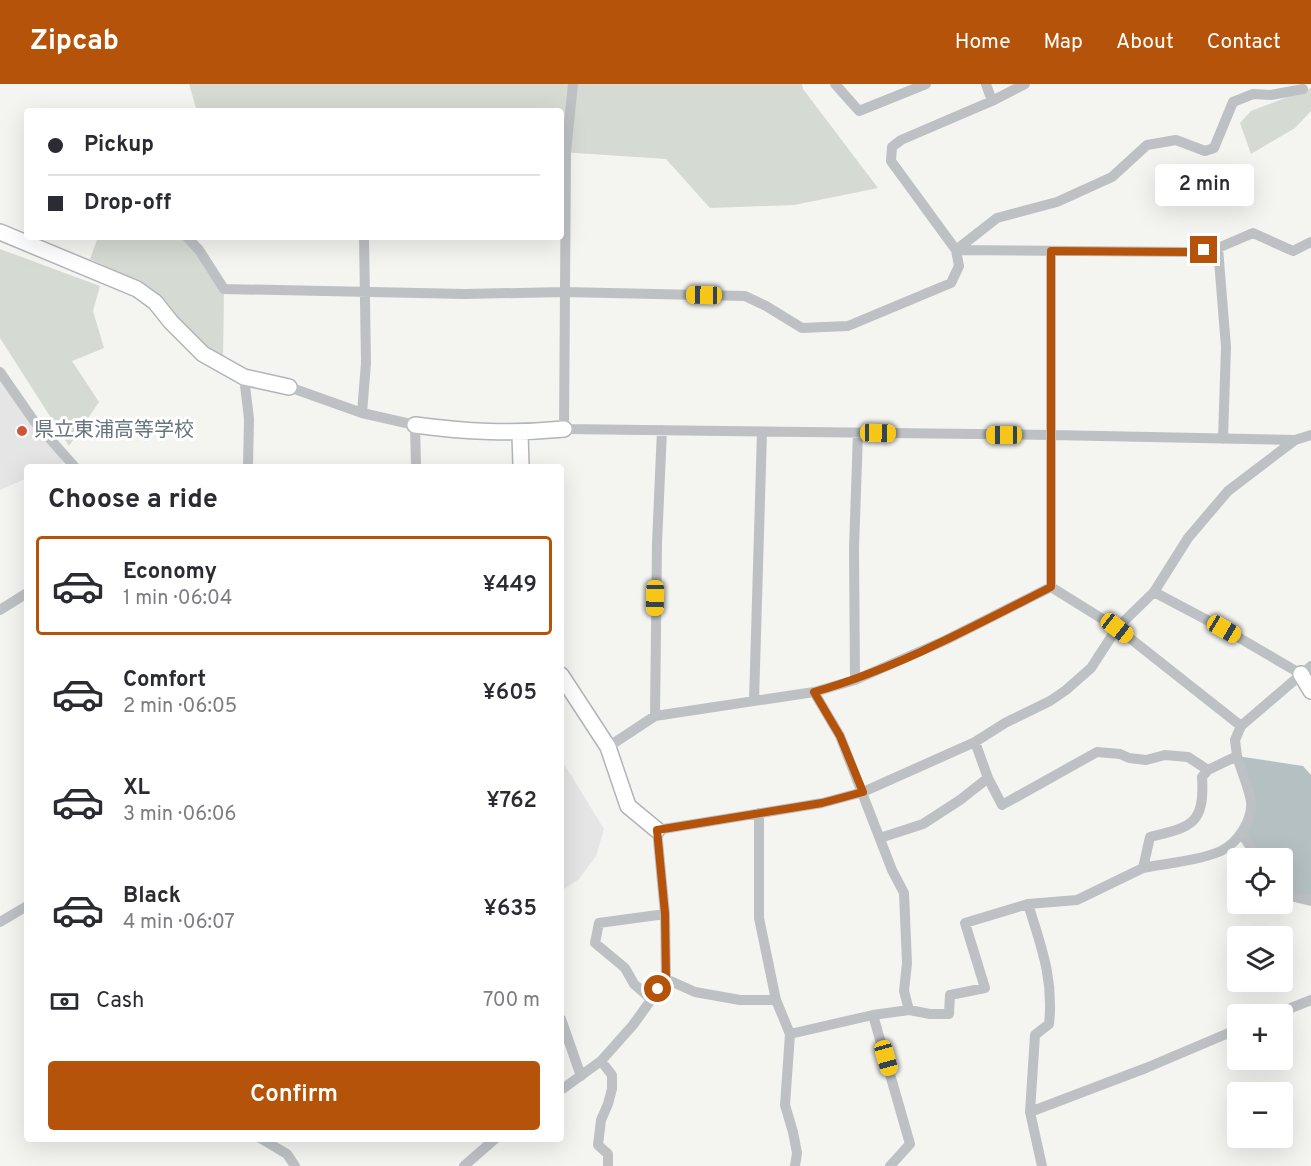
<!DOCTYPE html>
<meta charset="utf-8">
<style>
:root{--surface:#fff;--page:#f2f2f3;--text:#2b2b33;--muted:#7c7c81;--line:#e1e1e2;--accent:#b45309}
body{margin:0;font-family:Overpass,"Noto Sans JP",sans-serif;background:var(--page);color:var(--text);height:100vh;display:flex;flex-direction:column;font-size:22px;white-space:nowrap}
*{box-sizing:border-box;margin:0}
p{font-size:20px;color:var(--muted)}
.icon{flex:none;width:33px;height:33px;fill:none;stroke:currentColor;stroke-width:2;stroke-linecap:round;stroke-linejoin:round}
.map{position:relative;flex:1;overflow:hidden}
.details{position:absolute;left:24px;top:380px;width:540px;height:678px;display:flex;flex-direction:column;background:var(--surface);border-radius:6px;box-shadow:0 6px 24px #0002}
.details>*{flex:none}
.hud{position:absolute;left:24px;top:24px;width:540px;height:132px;border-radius:6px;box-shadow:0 6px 24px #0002;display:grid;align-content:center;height:132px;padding:0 24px;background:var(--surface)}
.fabs{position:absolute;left:1227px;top:764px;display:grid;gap:12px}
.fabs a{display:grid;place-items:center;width:66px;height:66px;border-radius:6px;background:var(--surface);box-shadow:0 6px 24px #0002;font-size:30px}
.end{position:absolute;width:27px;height:27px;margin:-14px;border:8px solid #b45309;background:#fff;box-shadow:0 0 0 3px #fff}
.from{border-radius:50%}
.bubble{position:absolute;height:42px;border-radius:6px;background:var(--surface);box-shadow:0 6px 24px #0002;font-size:20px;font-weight:600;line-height:42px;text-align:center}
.car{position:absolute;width:18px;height:36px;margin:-18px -9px;border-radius:8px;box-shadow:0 0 4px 2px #0007;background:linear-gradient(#f5c518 24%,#345 0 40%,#f5c518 0 76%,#345 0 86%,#f5c518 0)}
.hud b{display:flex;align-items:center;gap:21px;height:57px;font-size:22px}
.hud b+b{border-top:2px solid var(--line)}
.hud i{width:15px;height:15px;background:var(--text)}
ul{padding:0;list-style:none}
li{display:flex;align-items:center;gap:18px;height:99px;margin:0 12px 9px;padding:0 12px;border:3px solid transparent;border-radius:6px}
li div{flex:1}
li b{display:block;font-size:22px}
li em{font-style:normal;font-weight:600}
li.active{border-color:var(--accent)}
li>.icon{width:54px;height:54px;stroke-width:1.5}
h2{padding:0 24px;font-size:27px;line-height:72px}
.pay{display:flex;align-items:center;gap:15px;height:66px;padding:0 24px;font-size:22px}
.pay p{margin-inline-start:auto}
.cta{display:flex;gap:12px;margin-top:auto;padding:12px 24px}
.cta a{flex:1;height:69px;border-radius:6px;background:var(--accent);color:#fff;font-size:24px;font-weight:600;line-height:69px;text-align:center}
header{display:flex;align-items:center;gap:36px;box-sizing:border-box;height:84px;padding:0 30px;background:var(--accent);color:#fff}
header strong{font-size:28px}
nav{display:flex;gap:33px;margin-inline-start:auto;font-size:21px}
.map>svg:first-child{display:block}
.built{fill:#e4e5e4}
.green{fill:#d5dad2}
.water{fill:#b5c0c3}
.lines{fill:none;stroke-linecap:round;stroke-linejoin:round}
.secondary-casing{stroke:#b0b5b8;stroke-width:18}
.street{stroke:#bdc1c4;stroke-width:10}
.secondary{stroke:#fff;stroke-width:15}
.route{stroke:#b45309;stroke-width:8}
.poi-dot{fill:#ce5536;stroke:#fff;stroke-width:2}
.labels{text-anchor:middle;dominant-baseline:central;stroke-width:6;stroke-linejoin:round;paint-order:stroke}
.poi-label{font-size:20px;fill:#66747e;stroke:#fff;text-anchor:start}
</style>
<header>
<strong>Zipcab</strong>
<nav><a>Home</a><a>Map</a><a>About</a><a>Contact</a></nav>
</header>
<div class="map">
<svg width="1311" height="1082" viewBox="0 0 1311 1082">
<rect width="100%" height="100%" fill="#f4f4f1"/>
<path class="built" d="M0,288L69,377L55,382H27V394L0,406Z
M561,675L604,745L596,772L579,795L561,807Z"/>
<path class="green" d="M189,0H802L803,5L878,104L794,121L710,124L666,75L561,68V27H197Z
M1311,4V27L1295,44L1251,70L1240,39L1251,27Z
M98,153H187L224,205L223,275L179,239L145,201L90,175Z
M0,165L100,202L93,227L104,264L72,277L99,318L69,362L0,254Z"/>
<path class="water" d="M1237,672L1303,682L1311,691V817L1283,810L1282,774H1258L1241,749L1251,718Z"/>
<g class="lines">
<g class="secondary-casing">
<path id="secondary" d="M0,148L137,205L155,218L171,238L203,270L244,293L289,303
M415,341C467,348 511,350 564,345
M520,349L521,382
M1301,590L1311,607
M561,591L608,663L628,722L657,746"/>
</g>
<path class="street" d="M835,0L859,27L926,0
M986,0L992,17
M561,68H566L564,345L1052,351L1295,356
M566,68L573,0
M187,153L199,166L224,205L465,210L564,208L745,212L766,222L802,244L848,242L951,199L959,182L956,166L891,77L892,63L901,56L992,17L1025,0
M1218,164L1226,263L1223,355
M956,166L997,134L1057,118L1112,93L1147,61L1176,56L1205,67L1214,64L1233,18L1253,10L1271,11L1303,5
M956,166L1190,168L1218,164L1253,149L1293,167L1311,158
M1051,167V503
M0,288L34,337L74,382
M244,293L249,335L248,382
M289,303L362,329L415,341L416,382
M362,329L366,279L364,153
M1051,503L1117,544L1241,642
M1154,508L1224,545L1301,590
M0,526L27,509
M855,596L854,464L858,349
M814,608L840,652L892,786L904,809L907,879L904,907L909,926
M754,617L762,348
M655,632L657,459L662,346
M608,663L655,632L814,608L855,596L946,556L1051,503
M988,694L1002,721L1097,668L1120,670L1129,674L1146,676L1165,671L1188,673L1208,686
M759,729V834L776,916L790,950L785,1021L793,1048L797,1069L795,1082
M1241,749L1258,774
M880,754L923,740L960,716L988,694L975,658
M1143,784C1169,779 1197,777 1221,767C1238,759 1253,735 1251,717C1248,702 1241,686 1237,672
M1282,810L1311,817
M1028,820C1041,862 1054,895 1049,940L1035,951L1030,1028L1042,1082
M0,838L27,822
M666,895L695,908L740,916H776
M651,915L634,900L625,884L595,859L599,839L665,830
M1276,930L1311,916
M873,931L910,1060L890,1082
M561,935L581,992
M790,950L873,931L909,926L930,930H949L950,911L985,904L965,839L1028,820L1077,816L1143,784L1150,753C1191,743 1205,741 1202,693L1208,686L1237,672L1235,656L1241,642L1311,582
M601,977L612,991V1005L608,1020L601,1036L598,1061L608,1070V1082
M561,1006L601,977L633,941L666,895L665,830L657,746L822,719L863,708L975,658L1005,639L1050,617L1066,606L1091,584L1117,544L1154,508L1188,454L1228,407L1295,356L1311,351
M1030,1028L1146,984L1238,945
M260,1054L287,1070L295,1082
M464,1082L496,1054"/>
<use href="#secondary" class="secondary"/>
</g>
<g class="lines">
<path class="route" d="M658,905L666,895L665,830L657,746L822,719L863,708L840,652L814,608C898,584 974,542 1051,503V167L1190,168L1204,166"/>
</g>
<circle class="poi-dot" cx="22" cy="347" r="6"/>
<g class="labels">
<g class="poi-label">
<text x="34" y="347">県立東浦高等学校</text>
</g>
</g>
</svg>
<div class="fabs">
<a><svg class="icon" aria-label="locate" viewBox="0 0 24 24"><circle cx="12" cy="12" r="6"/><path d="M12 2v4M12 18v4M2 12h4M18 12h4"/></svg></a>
<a><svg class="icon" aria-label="layers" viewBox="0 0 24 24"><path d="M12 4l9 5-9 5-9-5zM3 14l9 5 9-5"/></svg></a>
<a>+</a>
<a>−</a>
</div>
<i class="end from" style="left:658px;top:905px"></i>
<i class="end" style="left:1204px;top:166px"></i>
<div class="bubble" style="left:1155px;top:80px;width:99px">2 min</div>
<i class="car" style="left:704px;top:211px;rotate:271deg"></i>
<i class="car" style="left:878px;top:349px;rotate:91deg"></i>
<i class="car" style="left:1004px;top:351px;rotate:270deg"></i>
<i class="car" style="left:655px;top:514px;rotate:181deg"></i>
<i class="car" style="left:1117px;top:544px;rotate:128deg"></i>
<i class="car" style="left:1224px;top:545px;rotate:120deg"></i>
<i class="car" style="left:886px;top:974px;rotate:164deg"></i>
<div class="hud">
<b><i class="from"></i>Pickup</b>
<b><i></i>Drop-off</b>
</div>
<section class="details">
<h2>Choose a ride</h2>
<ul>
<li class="active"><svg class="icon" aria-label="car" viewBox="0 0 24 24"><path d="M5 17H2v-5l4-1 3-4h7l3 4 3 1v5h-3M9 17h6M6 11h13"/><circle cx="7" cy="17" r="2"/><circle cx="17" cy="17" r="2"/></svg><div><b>Economy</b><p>1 min · 06:04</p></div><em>¥449</em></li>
<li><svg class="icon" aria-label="car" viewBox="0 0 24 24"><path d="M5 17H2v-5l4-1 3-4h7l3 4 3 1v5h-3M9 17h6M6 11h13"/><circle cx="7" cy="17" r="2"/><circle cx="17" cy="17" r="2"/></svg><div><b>Comfort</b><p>2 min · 06:05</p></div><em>¥605</em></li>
<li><svg class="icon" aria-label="car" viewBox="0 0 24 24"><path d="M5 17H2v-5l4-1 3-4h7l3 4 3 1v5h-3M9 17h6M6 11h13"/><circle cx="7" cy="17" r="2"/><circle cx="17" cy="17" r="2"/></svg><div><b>XL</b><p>3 min · 06:06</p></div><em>¥762</em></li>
<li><svg class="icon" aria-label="car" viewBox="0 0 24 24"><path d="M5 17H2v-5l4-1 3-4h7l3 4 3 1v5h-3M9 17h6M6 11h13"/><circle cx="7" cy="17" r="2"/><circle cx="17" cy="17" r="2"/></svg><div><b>Black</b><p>4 min · 06:07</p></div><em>¥635</em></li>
</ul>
<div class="pay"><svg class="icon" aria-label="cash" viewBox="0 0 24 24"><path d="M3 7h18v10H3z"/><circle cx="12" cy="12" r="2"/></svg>Cash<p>700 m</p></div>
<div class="cta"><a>Confirm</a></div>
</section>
</div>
